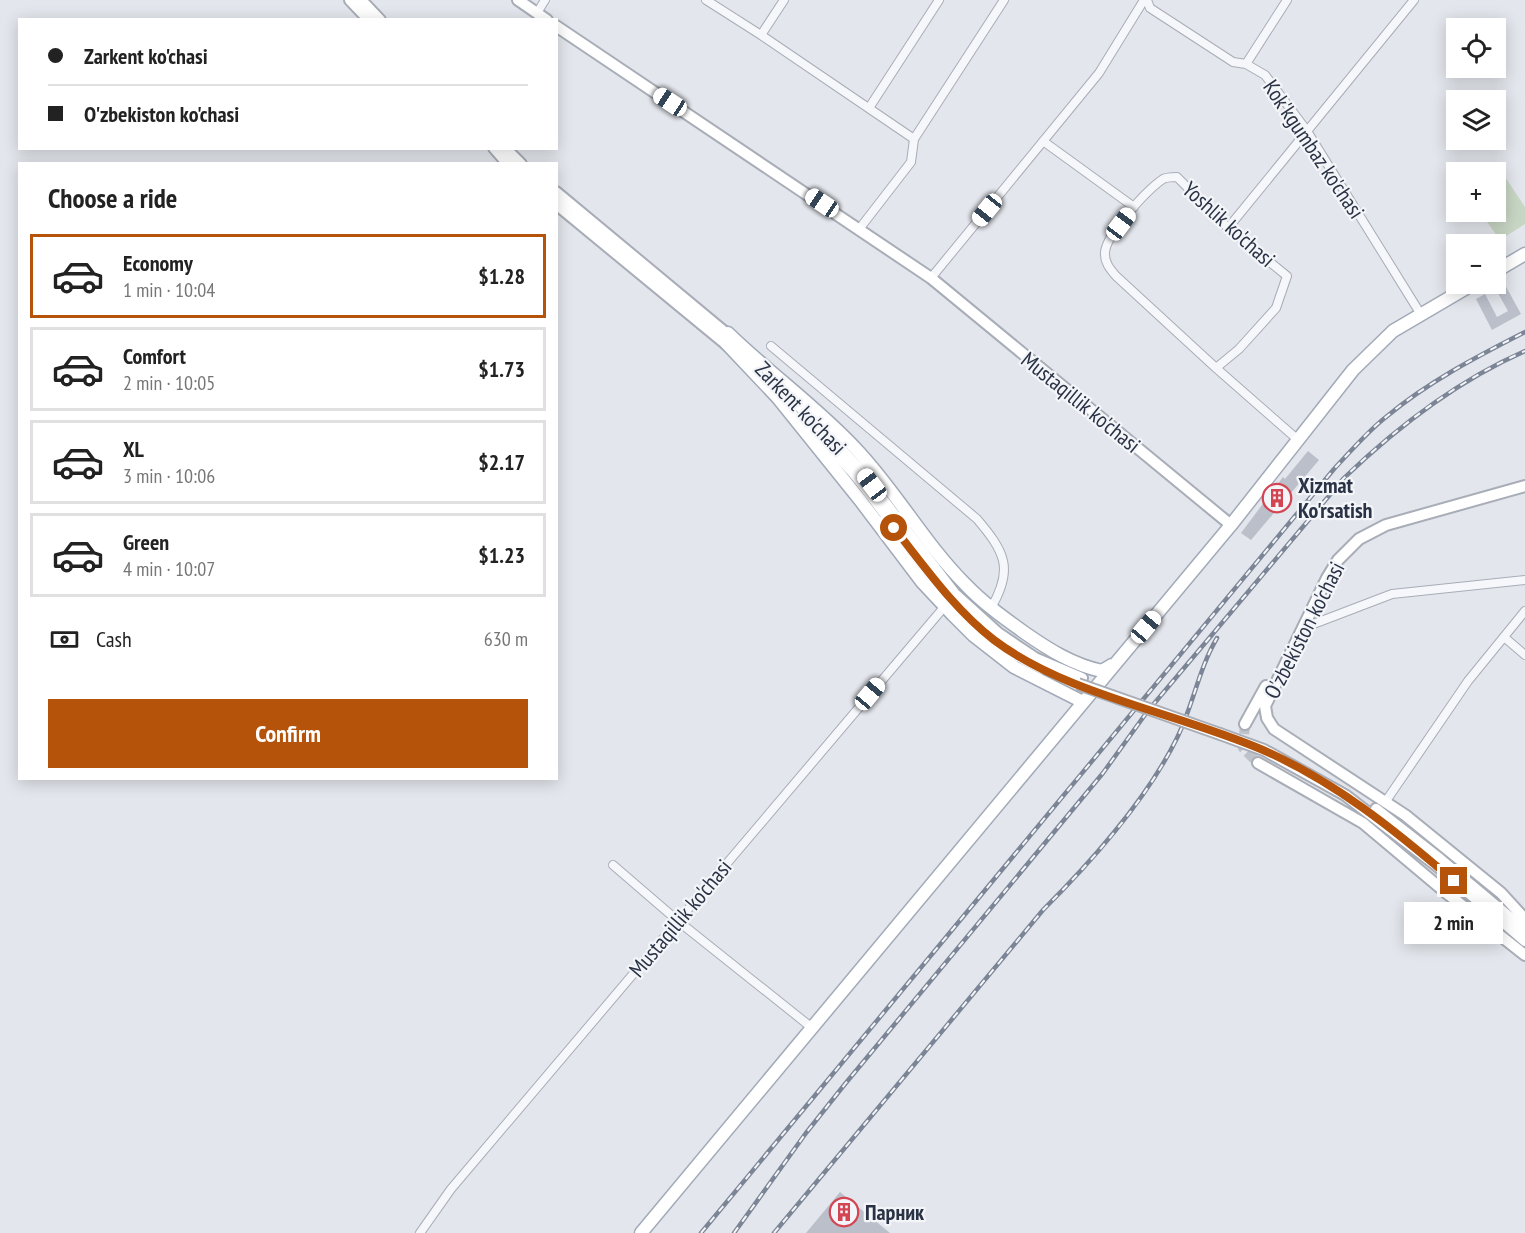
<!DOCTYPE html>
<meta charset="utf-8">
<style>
:root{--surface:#fff;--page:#f6f6f6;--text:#222;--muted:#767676;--line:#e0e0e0;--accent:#b45309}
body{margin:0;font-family:"PT Sans Narrow",sans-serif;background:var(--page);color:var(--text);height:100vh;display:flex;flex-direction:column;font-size:22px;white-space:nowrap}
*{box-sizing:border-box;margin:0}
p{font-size:20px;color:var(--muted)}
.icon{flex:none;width:33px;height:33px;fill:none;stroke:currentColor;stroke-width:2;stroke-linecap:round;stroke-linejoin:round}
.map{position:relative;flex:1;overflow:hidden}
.details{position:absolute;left:18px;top:162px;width:540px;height:618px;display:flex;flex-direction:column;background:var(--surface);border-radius:0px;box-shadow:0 3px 15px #0003}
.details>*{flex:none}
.guide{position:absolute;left:18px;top:18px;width:540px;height:132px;border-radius:0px;box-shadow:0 3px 15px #0003;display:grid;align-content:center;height:132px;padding:0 30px;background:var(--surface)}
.buttons{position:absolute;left:1446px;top:18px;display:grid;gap:12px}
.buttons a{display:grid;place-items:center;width:60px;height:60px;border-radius:0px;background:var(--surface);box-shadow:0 3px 15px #0003;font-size:30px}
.end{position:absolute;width:27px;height:27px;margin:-14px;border:8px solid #b45309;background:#fff;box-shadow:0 0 0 3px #fff}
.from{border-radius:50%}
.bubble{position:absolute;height:42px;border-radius:0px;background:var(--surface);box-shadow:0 3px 15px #0003;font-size:20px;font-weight:600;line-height:42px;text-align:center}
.car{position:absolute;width:18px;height:36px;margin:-18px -9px;border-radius:8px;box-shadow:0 0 4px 2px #0007;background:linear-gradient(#fff 24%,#345 0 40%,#fff 0 76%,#345 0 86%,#fff 0)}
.guide b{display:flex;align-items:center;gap:21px;height:57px;font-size:22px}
.guide b+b{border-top:2px solid var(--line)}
.guide i{width:15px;height:15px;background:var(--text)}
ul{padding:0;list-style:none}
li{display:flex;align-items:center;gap:18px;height:84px;margin:0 12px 9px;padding:0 18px;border:3px solid var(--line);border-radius:0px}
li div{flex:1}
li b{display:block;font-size:22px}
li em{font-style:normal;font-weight:600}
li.active{border-color:var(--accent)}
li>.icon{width:54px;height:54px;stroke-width:1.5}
h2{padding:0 30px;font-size:27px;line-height:72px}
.pay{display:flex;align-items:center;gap:15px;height:66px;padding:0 30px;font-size:22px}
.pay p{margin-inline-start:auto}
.button{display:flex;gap:12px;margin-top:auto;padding:12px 30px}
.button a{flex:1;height:69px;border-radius:0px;background:var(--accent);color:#fff;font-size:24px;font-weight:600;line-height:69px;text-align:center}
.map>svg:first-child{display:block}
.green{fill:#c8d6c4}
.building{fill:#babfca}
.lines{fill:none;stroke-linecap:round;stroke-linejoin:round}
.secondary-tunnel{stroke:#bec2cb;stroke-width:10;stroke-dasharray:10 5;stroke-linecap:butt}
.minor-casing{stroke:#a8adb7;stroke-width:10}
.secondary-casing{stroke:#a8adb7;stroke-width:14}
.primary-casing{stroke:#a2aab8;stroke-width:15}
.minor{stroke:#f6f7fa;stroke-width:8}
.secondary{stroke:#fff;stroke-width:10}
.primary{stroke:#fff;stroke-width:12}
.rail-casing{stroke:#7c8596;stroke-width:4.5}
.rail{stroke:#f3f5f9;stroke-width:2;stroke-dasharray:7;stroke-linecap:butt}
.secondary-bridge-casing{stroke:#a8adb7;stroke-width:14;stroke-linecap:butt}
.secondary-bridge{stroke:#fff;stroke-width:10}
.route{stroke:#b45309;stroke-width:8}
.labels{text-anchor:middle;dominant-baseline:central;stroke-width:4.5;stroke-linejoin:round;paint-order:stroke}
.street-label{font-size:22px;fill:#2a3345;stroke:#f3f5f9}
.poi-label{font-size:22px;font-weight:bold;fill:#2a3345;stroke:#f3f5f9;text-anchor:start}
</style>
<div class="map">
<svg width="1525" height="1233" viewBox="0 0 1525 1233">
<rect width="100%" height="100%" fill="#e3e6ec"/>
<path class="green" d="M1503,174L1525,207V224L1500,240L1480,212H1496V179Z"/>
<path class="building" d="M1504,283L1521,314L1492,330L1476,299L1485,294L1497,317L1508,311L1495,288Z
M1308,451L1319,460L1251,540L1241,533L1283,477L1285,479Z
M840,1192L890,1233H806Z"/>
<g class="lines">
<path class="secondary-tunnel" d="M1245,724L1243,748L1258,763"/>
<g class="minor-casing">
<path id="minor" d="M706,0L761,35L914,139
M1147,0L1150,8L1233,62L1246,64L1265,75L1307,131L1420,313
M537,13L545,0
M761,35L784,0
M1246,64L1287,0
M869,108L939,0
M1043,141L1134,207
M1177,177L1228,228L1287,276L1276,308L1239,349L1216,368L1116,276C1110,269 1104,262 1105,252C1107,233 1147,190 1163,179C1167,177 1172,177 1177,177Z
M860,228L911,162L914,139L1004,0
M1228,228L1414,0
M931,278L1099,73L1144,0
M771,346L977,519C1005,552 1014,569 991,608
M1216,368L1297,439
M1303,628L1392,594L1525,580
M1504,637L1525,655
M1386,801L1468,681L1525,611
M613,865L678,921L811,1027
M420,1233L451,1189L945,606"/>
</g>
<g class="secondary-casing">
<path id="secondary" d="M350,0L369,20
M361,0L380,20
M518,0L547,20
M556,26L931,278L1231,525
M494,148L508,164
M505,148L521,164
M556,192L733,339
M556,204L732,349
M776,382L858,467L955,594L998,633L1035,658L1082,678
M804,422C820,439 839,456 855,475C911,544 957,632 1043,669
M1525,486L1386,525L1359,539L1338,560L1327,578L1265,706L1267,718L1274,729L1405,815L1501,893L1525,919
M1245,724L1266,686
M1220,734L1264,750L1345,795L1436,865L1525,941
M1258,763L1363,823L1444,891L1525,955
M1376,809L1440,859L1525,930"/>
</g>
<g class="primary-casing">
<path id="primary" d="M1496,271L1525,254
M728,333C769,373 817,407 856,449C896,491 924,543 965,584C983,603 1004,618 1025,633C1048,649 1073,665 1102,671L1112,665
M726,343L778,398L860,500L922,582L953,615L973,635L1014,667L1083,702
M641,1233L1231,525L1353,370L1393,331L1473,284"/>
</g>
<use href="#minor" class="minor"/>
<use href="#secondary" class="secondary"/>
<use href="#primary" class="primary"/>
<g class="rail-casing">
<path id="rail" d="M701,1233L1334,469C1351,451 1367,432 1386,417C1428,382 1476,357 1525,332
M734,1233L806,1133L845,1084L1103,773L1147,712L1344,478C1397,427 1457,381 1525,351
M774,1233L1043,910C1092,861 1145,802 1176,740C1193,707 1198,670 1217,638"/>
</g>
<use href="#rail" class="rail"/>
<g class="secondary-bridge-casing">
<path id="secondary-bridge" d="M1078,684L1220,734"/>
</g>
<use href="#secondary-bridge" class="secondary-bridge"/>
</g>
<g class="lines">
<path class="route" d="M894,528C925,567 954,609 994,640C1067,695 1178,713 1263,750C1334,781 1395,830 1454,881"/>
</g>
<defs>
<g id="building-ring" transform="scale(1.5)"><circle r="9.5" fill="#f3f5f9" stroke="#d44553" stroke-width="1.5"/><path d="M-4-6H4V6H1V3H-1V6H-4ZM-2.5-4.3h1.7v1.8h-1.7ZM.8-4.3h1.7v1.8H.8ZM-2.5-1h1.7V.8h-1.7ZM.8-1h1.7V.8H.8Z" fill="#d44553"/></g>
</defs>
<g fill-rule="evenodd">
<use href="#building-ring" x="1277" y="498"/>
<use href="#building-ring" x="844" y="1212"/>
</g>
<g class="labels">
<g class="street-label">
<text transform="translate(1314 149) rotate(56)">Kok'kgumbaz ko'chasi</text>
<text transform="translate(1229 224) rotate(42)">Yoshlik ko'chasi</text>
<text transform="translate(1081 402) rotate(39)">Mustaqillik ko'chasi</text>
<text transform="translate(801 408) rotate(46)">Zarkent ko'chasi</text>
<text transform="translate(1304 630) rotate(-63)">O'zbekiston ko'chasi</text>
<text transform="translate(680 918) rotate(-50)">Mustaqillik ko'chasi</text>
</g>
<g class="poi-label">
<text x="1298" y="485">Xizmat<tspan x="1298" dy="25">Ko'rsatish</tspan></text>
<text x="865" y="1212">Парник</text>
</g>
</g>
</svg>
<div class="buttons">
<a><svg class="icon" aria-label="locate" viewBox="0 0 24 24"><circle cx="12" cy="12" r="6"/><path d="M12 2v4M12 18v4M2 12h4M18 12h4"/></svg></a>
<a><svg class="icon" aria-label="layers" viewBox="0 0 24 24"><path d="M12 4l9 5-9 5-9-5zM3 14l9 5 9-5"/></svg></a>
<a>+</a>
<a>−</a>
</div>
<i class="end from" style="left:894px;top:528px"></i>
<i class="end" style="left:1454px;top:881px"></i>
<div class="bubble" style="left:1404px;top:902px;width:99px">2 min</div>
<i class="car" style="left:670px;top:102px;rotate:303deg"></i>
<i class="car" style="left:822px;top:203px;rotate:304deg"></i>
<i class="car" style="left:987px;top:210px;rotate:219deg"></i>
<i class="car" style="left:1121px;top:224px;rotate:37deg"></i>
<i class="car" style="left:872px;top:485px;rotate:323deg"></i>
<i class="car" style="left:1146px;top:627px;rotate:40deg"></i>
<i class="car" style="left:870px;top:694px;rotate:40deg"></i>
<div class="guide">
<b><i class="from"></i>Zarkent ko'chasi</b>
<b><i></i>O'zbekiston ko'chasi</b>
</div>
<section class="details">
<h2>Choose a ride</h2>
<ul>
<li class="active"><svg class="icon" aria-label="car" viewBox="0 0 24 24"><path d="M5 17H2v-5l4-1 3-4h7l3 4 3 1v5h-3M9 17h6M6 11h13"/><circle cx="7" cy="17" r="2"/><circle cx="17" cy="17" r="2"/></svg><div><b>Economy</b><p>1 min · 10:04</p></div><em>$1.28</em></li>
<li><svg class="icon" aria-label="car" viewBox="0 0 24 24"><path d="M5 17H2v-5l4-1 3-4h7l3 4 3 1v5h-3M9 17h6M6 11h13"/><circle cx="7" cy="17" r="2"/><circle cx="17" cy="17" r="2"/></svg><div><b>Comfort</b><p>2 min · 10:05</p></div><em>$1.73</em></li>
<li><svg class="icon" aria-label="car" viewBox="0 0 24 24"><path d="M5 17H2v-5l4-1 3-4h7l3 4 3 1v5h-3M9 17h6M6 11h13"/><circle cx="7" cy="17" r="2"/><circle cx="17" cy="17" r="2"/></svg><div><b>XL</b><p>3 min · 10:06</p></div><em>$2.17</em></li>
<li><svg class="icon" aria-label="car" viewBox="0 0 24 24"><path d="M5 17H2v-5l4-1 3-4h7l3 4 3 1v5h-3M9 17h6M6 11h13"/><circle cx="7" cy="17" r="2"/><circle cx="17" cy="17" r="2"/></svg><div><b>Green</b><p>4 min · 10:07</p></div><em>$1.23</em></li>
</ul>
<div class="pay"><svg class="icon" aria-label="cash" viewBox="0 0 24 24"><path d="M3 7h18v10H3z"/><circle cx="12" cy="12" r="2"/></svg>Cash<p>630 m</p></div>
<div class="button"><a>Confirm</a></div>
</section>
</div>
